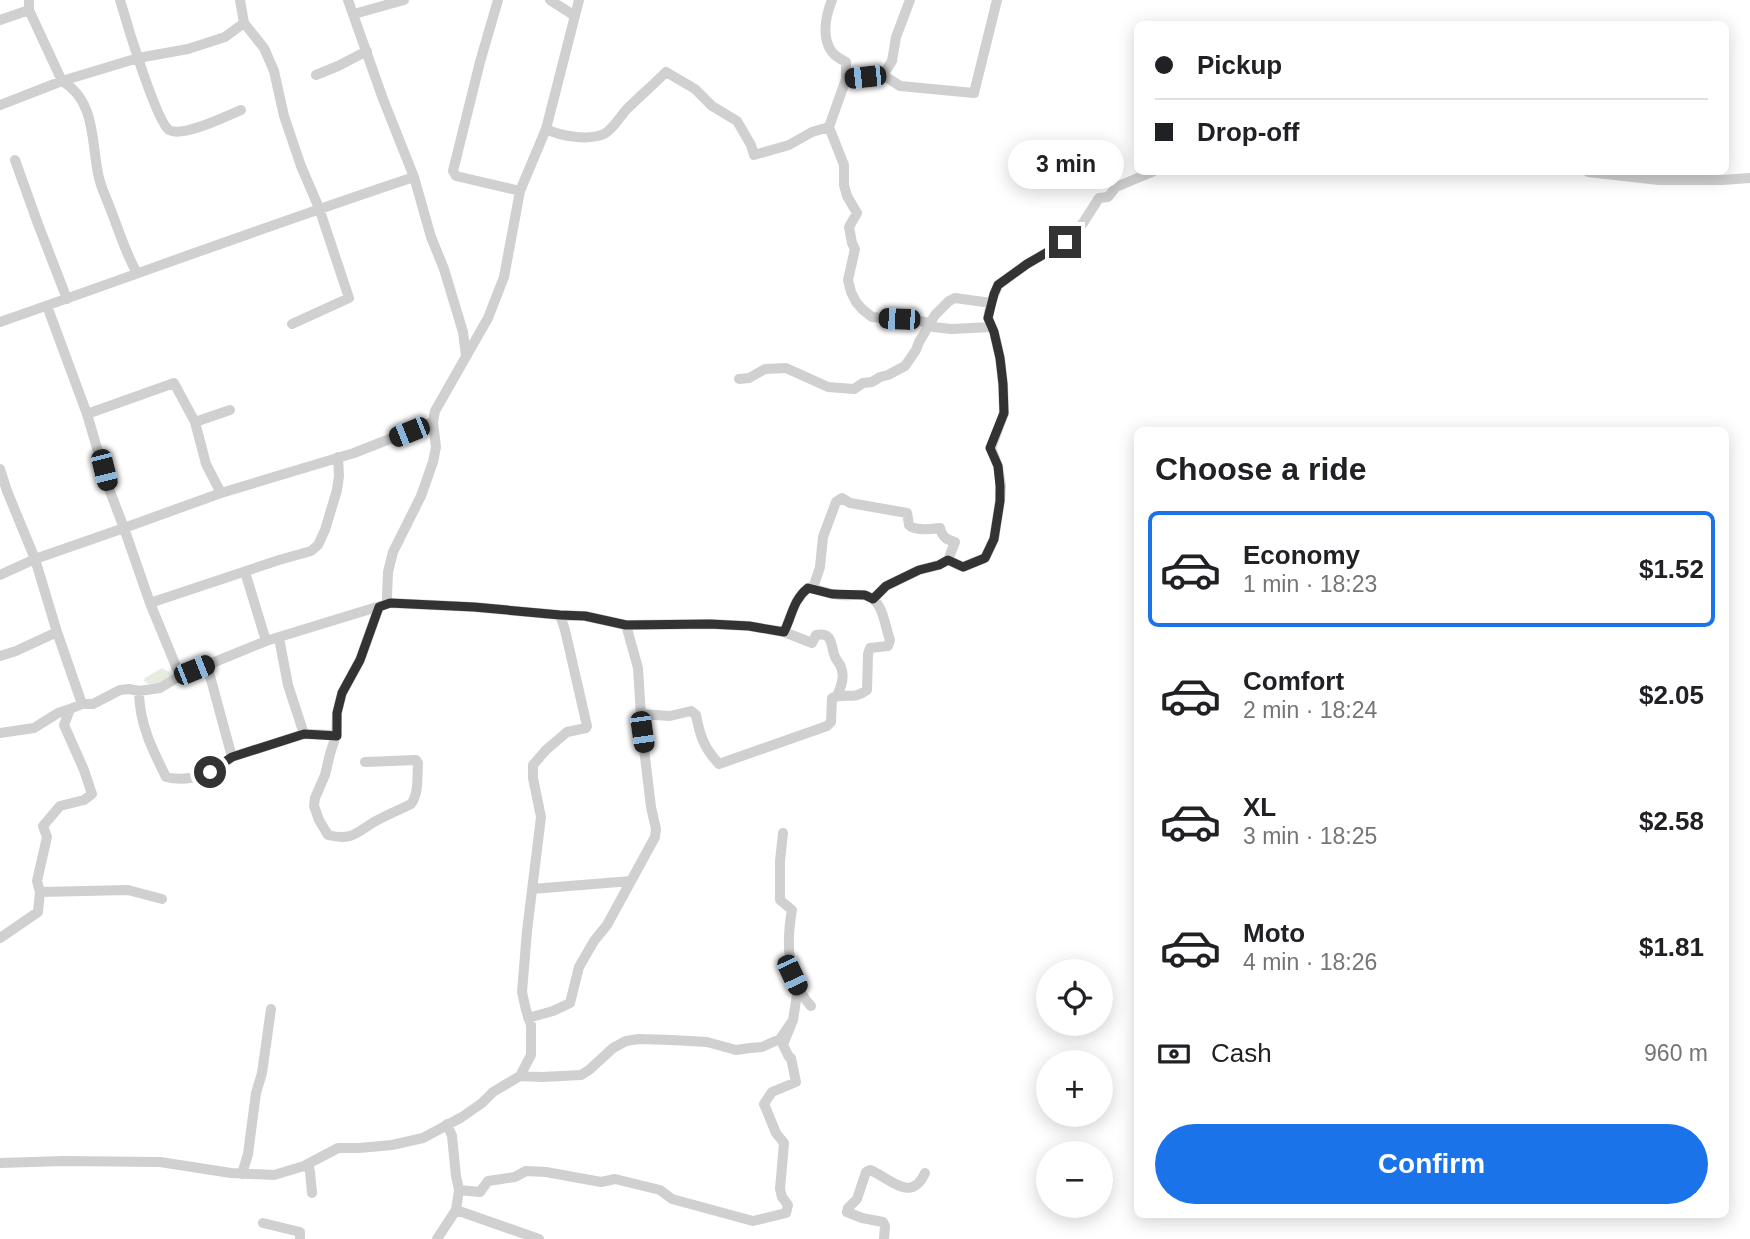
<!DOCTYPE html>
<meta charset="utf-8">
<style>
:root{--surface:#fff;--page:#f2f2f2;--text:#202124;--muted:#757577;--line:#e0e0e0;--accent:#1a73e8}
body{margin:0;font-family:Arial,sans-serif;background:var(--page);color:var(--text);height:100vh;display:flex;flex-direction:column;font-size:26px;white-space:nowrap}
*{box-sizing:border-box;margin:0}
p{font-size:23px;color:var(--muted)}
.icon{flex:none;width:38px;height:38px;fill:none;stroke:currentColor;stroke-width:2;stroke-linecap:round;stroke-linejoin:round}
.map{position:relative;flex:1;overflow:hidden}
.details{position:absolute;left:1134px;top:427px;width:595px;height:791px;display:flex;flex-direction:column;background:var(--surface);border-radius:10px;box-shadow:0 4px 18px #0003}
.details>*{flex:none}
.banner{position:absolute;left:1134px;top:21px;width:595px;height:154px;border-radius:10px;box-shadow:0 4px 18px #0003;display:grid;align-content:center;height:154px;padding:0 21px;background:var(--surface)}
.buttons{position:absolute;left:1036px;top:959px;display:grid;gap:14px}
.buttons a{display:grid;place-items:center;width:77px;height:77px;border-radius:50%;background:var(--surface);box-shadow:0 4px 18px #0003;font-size:35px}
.end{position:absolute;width:32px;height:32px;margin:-16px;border:9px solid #333;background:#fff;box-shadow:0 0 0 4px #fff}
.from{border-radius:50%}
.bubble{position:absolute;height:49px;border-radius:24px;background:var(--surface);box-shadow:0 4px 18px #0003;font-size:23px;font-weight:600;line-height:49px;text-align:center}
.car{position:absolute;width:21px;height:42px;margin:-21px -10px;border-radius:9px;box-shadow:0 0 5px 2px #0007;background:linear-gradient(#222 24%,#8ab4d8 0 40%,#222 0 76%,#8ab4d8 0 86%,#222 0)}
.banner b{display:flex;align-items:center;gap:24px;height:66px;font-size:26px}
.banner b+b{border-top:2px solid var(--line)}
.banner i{width:18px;height:18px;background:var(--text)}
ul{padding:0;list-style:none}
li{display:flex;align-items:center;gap:21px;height:116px;margin:0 14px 10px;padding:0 7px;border:4px solid transparent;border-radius:10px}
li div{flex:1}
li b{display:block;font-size:26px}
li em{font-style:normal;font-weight:600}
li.selected{border-color:var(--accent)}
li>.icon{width:63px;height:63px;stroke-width:1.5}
h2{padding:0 21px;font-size:32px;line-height:84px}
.pay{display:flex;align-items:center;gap:18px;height:77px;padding:0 21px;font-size:26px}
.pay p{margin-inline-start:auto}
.action{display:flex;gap:14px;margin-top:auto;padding:14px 21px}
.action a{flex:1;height:80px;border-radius:42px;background:var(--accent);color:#fff;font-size:28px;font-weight:600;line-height:80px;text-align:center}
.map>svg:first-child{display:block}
.green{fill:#e6ecdf}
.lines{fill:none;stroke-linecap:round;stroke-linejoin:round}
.minor{stroke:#d0d0d0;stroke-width:10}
.route{stroke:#333;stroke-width:9}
</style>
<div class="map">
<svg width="1750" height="1239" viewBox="0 0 1750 1239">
<rect width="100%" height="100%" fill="#fff"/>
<path class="green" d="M162,668L172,674L169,681L154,687L144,681L145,678Z"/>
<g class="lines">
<path class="minor" d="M120,0C126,21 156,121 169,130C183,138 226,116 241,110
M240,0L244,23L264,48L274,71L284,116L301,166L319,208L349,298L292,324
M348,0L383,99L414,177L431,237L444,269L463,332L466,356
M498,0L480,62L453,171L456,176L520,191
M550,0L575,16
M832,0C826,15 821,37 832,52C835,56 842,60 846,62V79
M29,10L62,81C97,101 91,145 99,178C102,190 108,202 112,213C120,234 126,254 137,273
M354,14L404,0
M0,20L29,10V0
M316,75L338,66L367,51
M883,75L900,86L974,93L997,0
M0,105L62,81L138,58L188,49L225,37L244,23
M829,127L844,165V185L847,196L857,213L849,227L852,243L855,249L848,280L851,292L856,302L862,309L872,317L920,321L930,323L933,327L951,329L992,327
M546,129C560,136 588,141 604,134C612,130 620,117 626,110C639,97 653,85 666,72L695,89L712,106L737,121L751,145L754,155L789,145L812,132L829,127L846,79L883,75L892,61L896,37L910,0
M15,160L38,224L67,299
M1588,172L1659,180H1722L1750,178
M47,306L87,414L109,489L124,528L221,493L354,453L433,422
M0,322C138,274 275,223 414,177
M739,379L749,378L765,369L786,368L828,387L854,389L863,383L872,382L880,377L888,375L905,366L916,350L919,342L935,315L949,301L955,298L991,303
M87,414L174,383L195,422L206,464L221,493
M195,422L230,410
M0,469L7,491L35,559L0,575
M245,572L266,641
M813,588L820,567L823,537L836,502L842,498L850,503L907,513C907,513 909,524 909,525C914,531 933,529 940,528C942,537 947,540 955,542L948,560
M873,599L886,586L919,570L939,565L948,560L963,567L985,558L994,539L1000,501L1001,486L998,466L991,448L1004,413L1003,384L1000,358L994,332L988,318L991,303L998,285L1027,264L1065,242L1083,223L1099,198L1108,197L1116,187L1152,172
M150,603L279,560L311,551L318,545L325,530L337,490L339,476L338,457
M390,603L387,600V597L388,572L393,552L421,496L433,462L436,447L433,422L435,411L488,318L504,277L520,191L546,129L579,0
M57,632L82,704
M279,638L288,685L304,734L336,735
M0,656L16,651L57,632L35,559L124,528L150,603L180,676
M139,691C139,723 152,749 166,777C191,783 213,773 232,757L207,665
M641,714L670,716L691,711L696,715C700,736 704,748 719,764L827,726L831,722L832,698C846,692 852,701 867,690L868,654L870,648L888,646L890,640C884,625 884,598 863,595C856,594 848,596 841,595C830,595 819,589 808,588C793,600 792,616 784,632
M0,733L34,728L58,713L70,709
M232,757L304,734
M365,762L416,760L418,763C417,776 419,794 411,804C399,810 386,815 374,822C356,833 351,841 328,835L319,820L314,806L315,798L325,775L330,754L336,735L337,713L342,693L360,660L379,607
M783,833L780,861V900L792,910C786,943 787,980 811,1006
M532,889L631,881
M40,892L128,890L162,899
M0,938L38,912L40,892L37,881L47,837L43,826L60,806L84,800L92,794L84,770L64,725L70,709L82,704H93L120,690L129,689L139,691L160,688L180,676L266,641L390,603L474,607L560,615L585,616L626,625L710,624L749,626L784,632L812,643L816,635C834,632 830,645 835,657C837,661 840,664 841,667C845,677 841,687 837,696
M528,1018L553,1011L570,1003L579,967L594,941L607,925L655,837L656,829L651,807L642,732L638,668L626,625
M520,1076L531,1055V1025L526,1010L522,992L527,931L541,817L533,778V765L546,750L567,732L586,728L587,726L565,630L560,615
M0,1163L63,1161L160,1162L231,1173L274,1175L304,1166L338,1148H359L392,1145L423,1138L462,1117L482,1103L493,1092L520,1076L542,1077L581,1075L589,1070L613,1048L626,1041L639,1039L672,1040L707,1042L736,1050L750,1048L762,1047L780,1039L793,1020
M308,1164L310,1172L312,1193
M242,1174L248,1154L256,1093L262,1073L271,1009
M459,1190L480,1192L488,1181L515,1177L526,1171L546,1172L601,1182L615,1179L660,1190L672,1199L753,1221L786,1213L788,1205L782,1197L780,1189L784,1143L776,1133L764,1104L772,1092L796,1082L791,1058L789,1057L783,1045L793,1020L798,988
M456,1210L539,1239
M263,1223L300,1232V1239
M437,1239L456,1210L459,1190L456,1176L452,1136L447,1124
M884,1239L885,1226L883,1222L862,1218L847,1212L848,1208L857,1199L866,1172L870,1170C890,1178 911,1204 925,1173"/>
</g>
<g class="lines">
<path class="route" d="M210,772L232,757L304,734L337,736V713L342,693L360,660L379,607L390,603L474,607L560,615L585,616L626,625L710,624L749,626L784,632C792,616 793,600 808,588L832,594L865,595L873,599L886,586L919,570L939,565L948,560L963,567L985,558L994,539L1000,501V486L998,466L990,448L1004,413L1003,384L1000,358L994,332L988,318L994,294L998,285L1027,264L1065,242"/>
</g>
</svg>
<div class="buttons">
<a><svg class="icon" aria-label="locate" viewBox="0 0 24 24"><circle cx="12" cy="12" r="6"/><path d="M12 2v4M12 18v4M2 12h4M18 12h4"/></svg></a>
<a>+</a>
<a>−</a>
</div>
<i class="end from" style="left:210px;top:772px"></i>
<i class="end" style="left:1065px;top:242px"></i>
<div class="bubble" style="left:1008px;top:140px;width:116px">3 min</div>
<i class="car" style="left:865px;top:77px;rotate:264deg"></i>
<i class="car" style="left:899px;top:319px;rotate:272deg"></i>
<i class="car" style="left:409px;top:432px;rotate:248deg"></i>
<i class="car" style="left:104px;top:470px;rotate:166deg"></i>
<i class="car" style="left:194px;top:670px;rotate:68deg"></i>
<i class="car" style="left:642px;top:732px;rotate:172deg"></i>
<i class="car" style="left:792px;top:975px;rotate:155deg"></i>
<div class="banner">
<b><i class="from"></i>Pickup</b>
<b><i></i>Drop-off</b>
</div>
<section class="details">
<h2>Choose a ride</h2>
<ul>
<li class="selected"><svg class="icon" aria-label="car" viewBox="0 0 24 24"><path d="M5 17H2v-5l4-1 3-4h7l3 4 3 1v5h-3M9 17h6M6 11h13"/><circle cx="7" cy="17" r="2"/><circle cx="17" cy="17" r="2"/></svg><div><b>Economy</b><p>1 min · 18:23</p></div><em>$1.52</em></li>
<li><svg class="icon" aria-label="car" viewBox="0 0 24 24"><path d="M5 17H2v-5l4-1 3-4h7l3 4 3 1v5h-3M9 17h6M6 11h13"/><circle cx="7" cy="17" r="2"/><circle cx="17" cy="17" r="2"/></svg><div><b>Comfort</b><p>2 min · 18:24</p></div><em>$2.05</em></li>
<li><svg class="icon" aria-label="car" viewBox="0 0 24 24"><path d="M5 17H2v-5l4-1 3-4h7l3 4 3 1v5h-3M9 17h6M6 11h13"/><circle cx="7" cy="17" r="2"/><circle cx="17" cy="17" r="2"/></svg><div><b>XL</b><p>3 min · 18:25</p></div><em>$2.58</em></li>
<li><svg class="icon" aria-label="car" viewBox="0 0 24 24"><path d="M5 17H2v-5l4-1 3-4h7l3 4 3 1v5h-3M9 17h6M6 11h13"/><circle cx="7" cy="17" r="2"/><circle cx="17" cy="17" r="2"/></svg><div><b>Moto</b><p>4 min · 18:26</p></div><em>$1.81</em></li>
</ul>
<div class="pay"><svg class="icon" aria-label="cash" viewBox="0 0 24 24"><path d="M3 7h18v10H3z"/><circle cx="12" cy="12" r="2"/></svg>Cash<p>960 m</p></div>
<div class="action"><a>Confirm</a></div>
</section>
</div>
